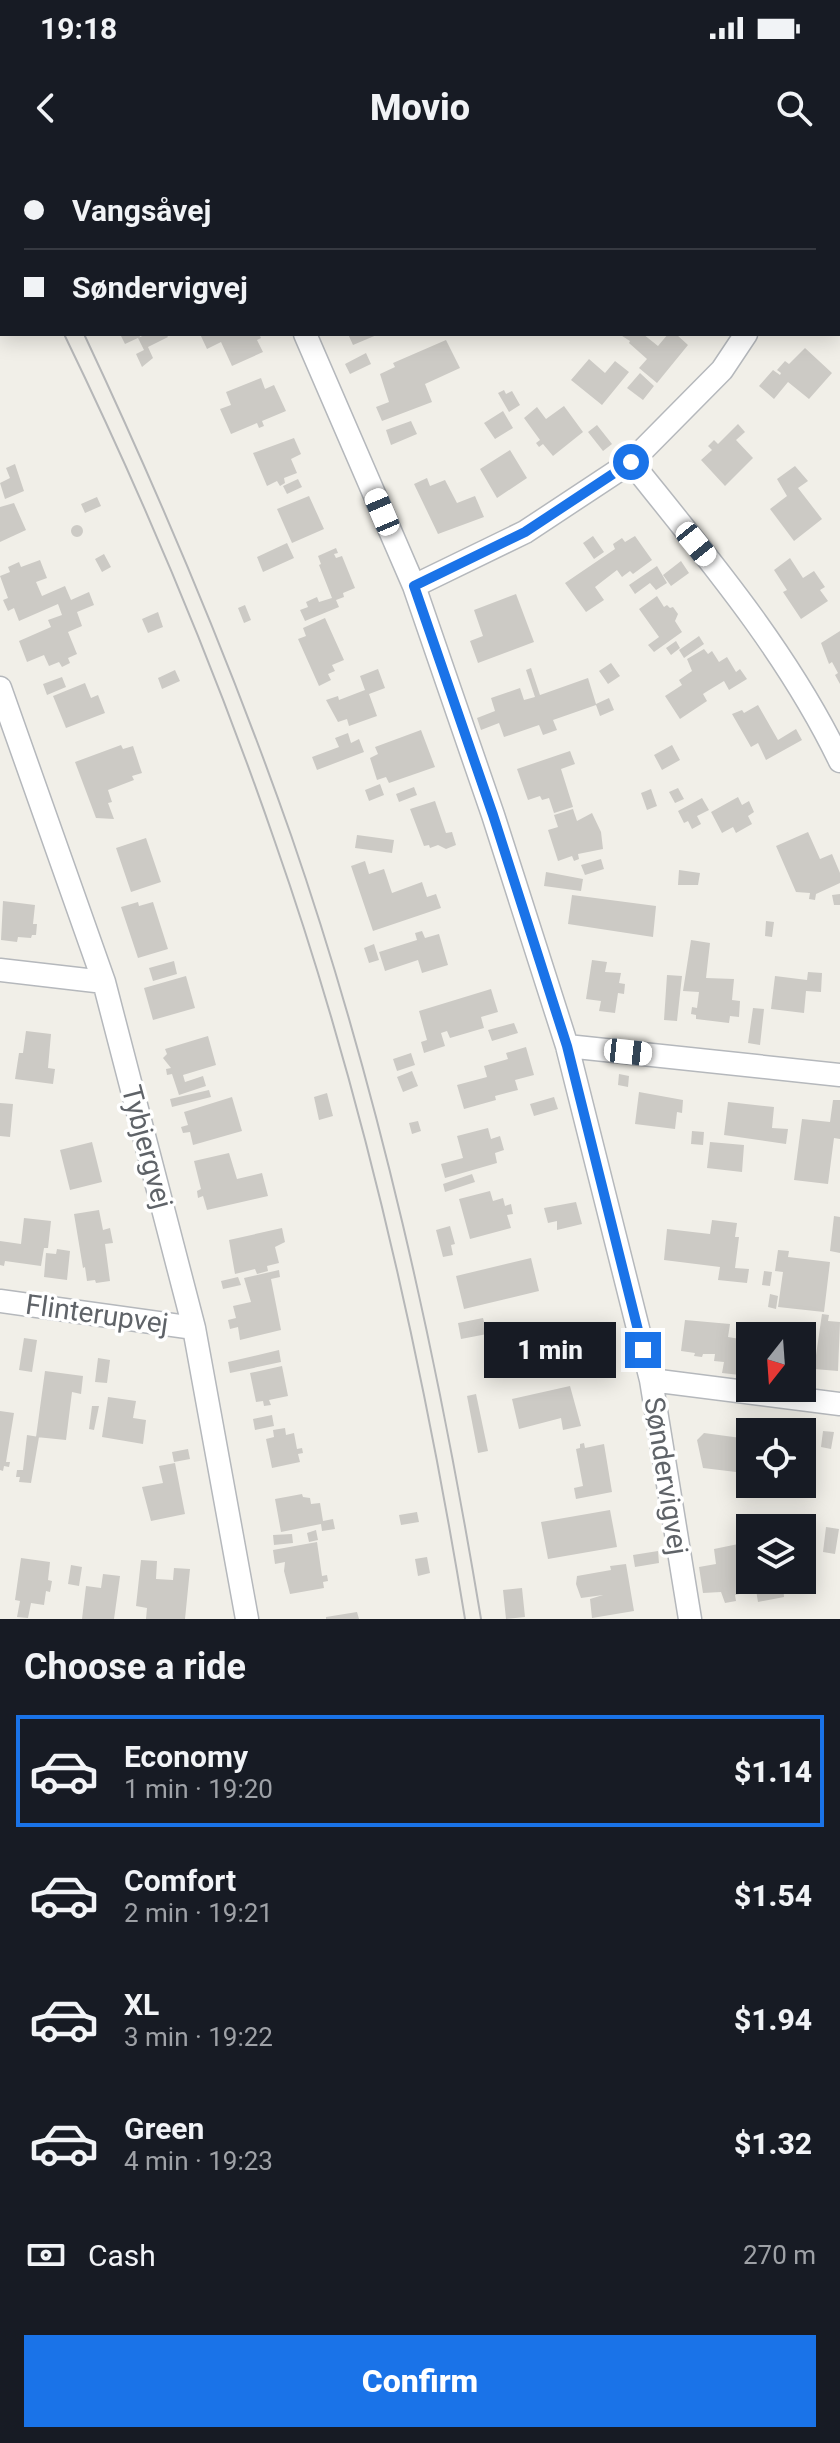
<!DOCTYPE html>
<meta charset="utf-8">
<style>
:root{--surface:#171b24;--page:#242831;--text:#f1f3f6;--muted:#9ea1a6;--line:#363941;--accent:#1a73e8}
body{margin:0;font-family:Roboto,sans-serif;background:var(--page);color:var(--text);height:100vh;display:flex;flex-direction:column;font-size:30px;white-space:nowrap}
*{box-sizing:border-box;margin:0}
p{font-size:26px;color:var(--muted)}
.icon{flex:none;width:44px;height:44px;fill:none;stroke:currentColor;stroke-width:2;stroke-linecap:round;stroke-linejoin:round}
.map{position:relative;height:1459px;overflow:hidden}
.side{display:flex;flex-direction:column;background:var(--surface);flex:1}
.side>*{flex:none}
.banner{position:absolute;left:0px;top:0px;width:840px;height:176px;box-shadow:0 4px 20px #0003;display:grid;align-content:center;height:176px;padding:0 24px;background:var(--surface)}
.needle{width:52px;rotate:197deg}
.buttons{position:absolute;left:736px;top:1162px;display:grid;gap:16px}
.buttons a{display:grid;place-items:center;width:80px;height:80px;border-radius:0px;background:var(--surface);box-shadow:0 4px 20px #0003;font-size:40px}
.end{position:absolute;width:36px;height:36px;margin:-18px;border:10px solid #1a73e8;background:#fff;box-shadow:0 0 0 4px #fff}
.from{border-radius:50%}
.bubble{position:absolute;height:56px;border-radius:0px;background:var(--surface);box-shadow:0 4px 20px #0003;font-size:26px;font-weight:800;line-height:56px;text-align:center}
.car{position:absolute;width:24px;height:48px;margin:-24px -12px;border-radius:10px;box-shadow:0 0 6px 2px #0007;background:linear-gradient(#fff 24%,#345 0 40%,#fff 0 76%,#345 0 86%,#fff 0)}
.banner b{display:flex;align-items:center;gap:28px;height:76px;font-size:30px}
.banner b+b{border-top:2px solid var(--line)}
.banner i{width:20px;height:20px;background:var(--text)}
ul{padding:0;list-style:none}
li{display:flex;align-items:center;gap:24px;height:112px;margin:0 16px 12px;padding:0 8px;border:4px solid transparent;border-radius:0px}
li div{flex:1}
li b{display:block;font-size:30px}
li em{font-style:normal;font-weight:800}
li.current{border-color:var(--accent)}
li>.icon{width:72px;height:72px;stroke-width:1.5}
h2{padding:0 24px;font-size:36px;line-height:96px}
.pay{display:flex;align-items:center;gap:20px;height:88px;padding:0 24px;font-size:30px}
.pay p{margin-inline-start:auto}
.primary-button{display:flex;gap:16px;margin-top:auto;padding:16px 24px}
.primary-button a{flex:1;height:92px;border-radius:0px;background:var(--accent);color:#fff;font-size:32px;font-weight:800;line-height:92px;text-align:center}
.status{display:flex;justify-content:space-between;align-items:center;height:56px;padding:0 40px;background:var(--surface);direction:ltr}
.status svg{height:22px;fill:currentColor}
header{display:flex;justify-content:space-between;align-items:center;height:104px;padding:0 24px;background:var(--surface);font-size:36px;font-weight:800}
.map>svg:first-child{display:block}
.building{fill:#cccac5}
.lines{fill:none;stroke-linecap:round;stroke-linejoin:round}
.minor-casing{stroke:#b5b8bc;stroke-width:25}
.tertiary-casing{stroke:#b5b8bc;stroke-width:31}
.minor{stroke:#fff;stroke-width:22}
.tertiary{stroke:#fff;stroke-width:28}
.tram{stroke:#b6b7b8;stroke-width:2}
.route{stroke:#1a73e8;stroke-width:10}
.labels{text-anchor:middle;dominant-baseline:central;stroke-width:7;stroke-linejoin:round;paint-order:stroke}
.street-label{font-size:28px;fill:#5f6368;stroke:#fff}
</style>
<div class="status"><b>19:18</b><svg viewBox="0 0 49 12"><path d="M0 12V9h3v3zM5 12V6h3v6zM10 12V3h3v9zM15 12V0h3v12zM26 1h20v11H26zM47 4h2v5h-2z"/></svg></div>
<header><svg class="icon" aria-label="back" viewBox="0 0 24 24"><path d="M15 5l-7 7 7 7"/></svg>Movio<svg class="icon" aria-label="search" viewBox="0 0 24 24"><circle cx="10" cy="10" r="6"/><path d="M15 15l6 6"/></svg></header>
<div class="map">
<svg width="840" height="1459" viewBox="0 0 840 1459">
<rect width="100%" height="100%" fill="#f1efe8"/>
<path class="building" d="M124,174H139L140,177L125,184L121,176Z
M147,174H166L168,177L148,187L153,198L142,207L136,194L144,190L138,178Z
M200,174H259L261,178L257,180L263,192L232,206L221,182L207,189Z
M348,174H379L353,185Z
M619,174H643L658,186L668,174H676L688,185L657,223L639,208L647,199L629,183L630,181Z
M446,180L460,208L425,224L432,242L382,261L376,247L389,242L380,214L395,207L393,203Z
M805,188L832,213L809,239L788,222L774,239L759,226L773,210L780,215L781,213L777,210L785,201L789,204Z
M366,193L371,204L350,214L345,204Z
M589,199L605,213L615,201L629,212L602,245L571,220Z
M640,213L654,226L643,240L627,228Z
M261,218L265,229L274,225L286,251L262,261L264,266L259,268L257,263L231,274L220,249L231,245L226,232Z
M504,230L506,234L512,231L520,245L509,252L498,233Z
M564,246L583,272L553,296L543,284L539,287L536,283L540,280L524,258L537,247L546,259Z
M503,251L513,268L495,279L484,263Z
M411,261L417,274L391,285L386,270Z
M738,264L745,272L736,280L753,298L725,326L701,300L712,290L708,286L714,280L718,284Z
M597,265L612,284L603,291L588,272Z
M294,278L301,294L291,299L297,313L284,318L285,323L280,326L277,321L267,326L253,293Z
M510,290L527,318L497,338L480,309Z
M15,304L24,331L5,339L0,323L10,318L6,308Z
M795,306L808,321L798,328L822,359L794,381L770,349L787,336L777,319Z
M427,318L430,326L445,320L457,343L475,336L484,357L438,374L414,324Z
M298,319L302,327L287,334L283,326Z
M309,336L324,369L292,383L277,349Z
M97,337L101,346L85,353L81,344Z
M14,343L26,370L0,382V347Z
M71 371a6 6 0 1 1 12 0a6 6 0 1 1-12 0Z
M593,376L604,392L594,399L583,383Z
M635,376L652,400L633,414L630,411L622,417L617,410L595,427L604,440L586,452L565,423L615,389L613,384L622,378L625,382Z
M287,383L294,398L263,412L257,397Z
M336,388L338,393L334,394L336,398L342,396L355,428L343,433L344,437L336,440L339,447L305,461L300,450L308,447L306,442L317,437L319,442L332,438L319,405L321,404L318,396Z
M104,394L111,407L102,412L95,399Z
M790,398L803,418L814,411L825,427L820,430L828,441L801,459L783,432L787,430L774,410Z
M40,400L47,418L36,422L42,436L65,426L71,440L89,432L94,445L77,452L82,466L68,472L77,494L68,498L70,503L62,507L59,502L49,506L44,495L27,502L19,481L51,467L48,460L62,455L58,444L19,461L14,448L8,451L3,440L8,438L0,416L10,412L8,407L19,402L21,407Z
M681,401L689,413L671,426L663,415Z
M657,406L667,423L656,430L650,423L635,434L629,425Z
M516,434L534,482L478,503L470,481L483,476L474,450Z
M657,436L664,447L667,445L670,448L673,447L678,454L675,461L682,472L654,492L648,485L659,477L639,449Z
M245,445L251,460L244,463L238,448Z
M158,452L163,467L148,473L142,459Z
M325,458L344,500L332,505L335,511L328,514L331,520L319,526L298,479L306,476L303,468Z
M840,471V524L835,515L838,513L832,502L829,504L821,483Z
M699,476L704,484L684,498L679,490Z
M676,481L680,488L671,495L666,488Z
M704,489L708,494L712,491L719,502L727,497L736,512L740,509L747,519L729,530L724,521L706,532L703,534L707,541L680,559L665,536L682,525L679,520L692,511L687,499Z
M611,503L620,516L608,524L599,511Z
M531,508L540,535L588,518L596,544L609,538L614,550L600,556L596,545L553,560L557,570L543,575L539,565L504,577L499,563L481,570L477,558L495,551L491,538L520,528L524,540L535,537L526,510Z
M378,509L385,528L369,534L377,556L349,566L347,559L338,562L326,540L338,536L339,540L365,530L360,516Z
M175,510L180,521L162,529L158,518Z
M62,517L66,527L47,535L43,524Z
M85,523L91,538L98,535L105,553L66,568L53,536Z
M758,545L778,580L796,569L802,580L766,600L758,583L751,587L732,554L742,550L744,553Z
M421,570L435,607L389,623L386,617L377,620L370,598L378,594L375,587Z
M348,573L351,583L359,579L364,592L317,610L312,597L339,587L335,578Z
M121,585L123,589L133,586L142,613L132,616L134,620L108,630L112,642L108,643L114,659L96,658L75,602Z
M672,585L680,600L662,610L654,595Z
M570,591L575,604L561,609L573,647L554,653L549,638L542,640L540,636L528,640L517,609Z
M380,624L384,635L369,641L365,630Z
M414,627L417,635L399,642L396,634Z
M678,628L684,639L675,643L669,632Z
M651,629L657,646L647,650L641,633Z
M738,637L742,645L749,641L754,652L748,656L752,664L736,673L733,667L722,673L711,652Z
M702,638L709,650L697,656L701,664L692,669L688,661L684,663L678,651Z
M435,641L446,673L452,672L456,685L446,689L438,685L430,688L429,685L424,686L410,649Z
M573,649L577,661L592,653L601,672L603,689L578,694L579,699L574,701L572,696L558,701L548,670L558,667L554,655Z
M808,672L820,699L832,694L840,713V723L816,734L815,740L809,739L810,733L796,732L776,686Z
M357,675L394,680L392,693L355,688Z
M146,678L161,722L131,732L116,688Z
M601,699L604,709L585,715L581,705Z
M365,701L369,714L384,709L392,733L422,722L427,737L436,734L441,748L373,771L351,706Z
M679,710L700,713L698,725H678Z
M546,712L583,719L581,731L544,726Z
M840,734V745H834L832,735Z
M572,735L656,746L653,777L568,764Z
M3,741L35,745L33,764H37L36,775H32L31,778L18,777L17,782L1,780Z
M138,742L139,746L153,742L168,789L138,798L121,747Z
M766,761L774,762L772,777L765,776Z
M422,771L425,778L439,774L448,805L422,813L418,800L385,811L379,792L417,780L415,773Z
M691,780L710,783L706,818L734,819L732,840L740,841L739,857L730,856L729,863L696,859V855L691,854L692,847L697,848L699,832L683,831Z
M374,784L379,800L369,803L364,788Z
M592,800L607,802L605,812L621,813L619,823L625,824L624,834L618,833L615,853L599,851L601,841L586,839Z
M174,801L177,814L153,821L149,808Z
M808,812L822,813L821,832L806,831L804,853L771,849L775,816L807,820Z
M667,815L682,816L677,861L664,860Z
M186,816L195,848L153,860L144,828Z
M491,829L498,852L481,857L484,868L450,878L447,871L441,873L445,886L424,893L421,882L427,880L419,851Z
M753,848L764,849L760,885L748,883Z
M514,863L518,873L492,881L488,870Z
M26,871L51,874L48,908L55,909L53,924L15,919L19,893H23Z
M208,876L216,905L183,915L185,922L203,916L206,926L179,935L172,914L167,915L166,909L171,908L163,898L167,894L165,889Z
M526,887L534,915L515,920L518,930L495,936L496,940L464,949L457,925L487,917L484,906L508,899L506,893Z
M411,893L415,905L397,911L393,899Z
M412,911L418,926L403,932L397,917Z
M619,914L629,916L628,927L618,925Z
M209,930L211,937L172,947L170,939Z
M639,932L683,940L682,953L677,952L675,969L635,964Z
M327,933L333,956L319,960L314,937Z
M232,937L242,971L193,985L190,972L183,973L181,967L188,965L184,952Z
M554,937L558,949L534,956L530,944Z
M833,940H840V979L834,978L828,1024L794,1020L802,959L830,962Z
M728,942L774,947L772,968L788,969L786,984L724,975Z
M0,943L13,944L10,977L0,976Z
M418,961L421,971L412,974L409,963Z
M488,968L491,979L500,976L504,990L495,993L497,1003L445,1018L441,1004L463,998L457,976Z
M692,971L704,972L703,985L691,984Z
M92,982L102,1022L70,1030L60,990Z
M710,982L744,985L742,1012L707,1008Z
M229,993L237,1019L262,1013L268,1036L207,1050L203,1036L198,1038L197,1031L201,1029L194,1001Z
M472,1014L475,1022L445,1032L443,1024Z
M490,1031L493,1041L503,1038L505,1046L511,1044L513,1054L507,1055L511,1068L470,1079L459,1039Z
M576,1042L582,1064L557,1070V1061L548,1063L544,1048Z
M99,1050L103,1070L110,1068L113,1083L105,1084L110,1121L96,1123L95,1120L87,1121L85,1107L83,1108L74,1054Z
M834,1056L840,1057V1093L830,1091Z
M24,1058L51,1061L48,1088H44L41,1106L5,1101L4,1106L0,1105V1081L21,1084Z
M712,1060L737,1063L735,1077H739L735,1108L749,1109L747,1123L718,1120L720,1107L664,1100L667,1069L710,1074Z
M450,1066L455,1084L451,1085L453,1095L443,1097L436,1070Z
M282,1068L285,1082L275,1087L279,1103L267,1106L268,1111L257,1114L255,1109L235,1114L229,1080Z
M57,1089L70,1091L67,1120L44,1117L46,1093L56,1094Z
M778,1090L789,1091L788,1097L830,1102L824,1152L778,1147L783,1112L775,1111Z
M531,1098L539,1131L464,1149L456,1116Z
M279,1110L280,1117L271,1119L281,1170L240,1180L238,1167L230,1169L228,1160L236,1158L233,1146L251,1142L244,1118Z
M764,1111L772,1112L770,1126L762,1125Z
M238,1117L241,1125L223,1129L221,1121Z
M770,1134L778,1136L776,1149L768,1147Z
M822,1154L829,1155L828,1161L840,1162L838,1211L814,1209Z
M483,1158L487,1174L461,1179L458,1163Z
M685,1160L730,1164L728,1177L740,1179V1215L722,1213L724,1202L714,1201L715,1194H703L702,1197L694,1196L695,1193L681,1191Z
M565,1162L572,1190L552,1195L553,1200L538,1204L537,1199L524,1202L517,1173Z
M24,1178L37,1180L32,1212L19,1210Z
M279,1190L281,1202L230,1213L228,1202Z
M98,1198L110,1200L107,1223L95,1222Z
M282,1206L288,1236L269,1240L271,1245L264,1246L263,1241L256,1242L250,1213Z
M45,1211L83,1216L81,1234L72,1232L66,1280L36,1277Z
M570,1226L581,1266L563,1270L561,1258L519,1269L512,1239Z
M476,1234L488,1291L478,1293L467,1236Z
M108,1237L136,1241L133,1258L146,1260L143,1284L102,1277Z
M92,1246H99L94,1270L89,1269Z
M0,1251L14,1253L6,1302H10L9,1307L4,1306L3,1311L0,1310Z
M272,1255L274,1266L255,1270L253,1259Z
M754,1258L768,1260L767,1272H753Z
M285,1268L286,1275L294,1273L297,1289L302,1288L303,1293L298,1294L300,1302L272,1308L266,1279L274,1277L273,1270Z
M823,1271L834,1272L831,1289L821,1287Z
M704,1273L741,1278L736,1312L703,1308L697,1280Z
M27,1275L39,1277L31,1323L19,1322L20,1317H16L17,1310H23Z
M802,1281L813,1282L807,1333L776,1330L777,1324H802Z
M584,1283L585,1288L604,1284L612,1332L576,1339L574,1328L583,1326L576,1289L580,1288V1284Z
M188,1289L190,1299L174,1302L172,1292Z
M175,1303L185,1354L151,1361L142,1327L163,1323L159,1306Z
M302,1334L303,1337L310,1338L311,1344L320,1343L323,1361L333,1359L335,1369L322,1371L321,1364L281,1372L275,1339Z
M610,1350L617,1387L548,1399L541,1362Z
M417,1352L419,1362L401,1365L399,1355Z
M826,1367L839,1369L835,1394L823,1392Z
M316,1370L318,1380L309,1382L307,1373Z
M292,1374L293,1383L274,1385L273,1375Z
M317,1382L322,1416L327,1415L328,1421L323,1422L324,1428L290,1434L284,1411L285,1402L275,1404L273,1390Z
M748,1382L753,1431L735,1435L736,1441L725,1443L721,1432L703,1433L699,1407L716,1404L714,1389Z
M658,1391L659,1403L635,1407L633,1395Z
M427,1397L430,1413L418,1416L415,1399Z
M21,1398L50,1402L48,1420L52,1421L50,1432L46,1431L44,1445L31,1443L28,1458L17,1457L20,1441L15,1440Z
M141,1400L157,1401L156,1419L173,1420L174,1408L190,1409L185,1459H146L147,1448L136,1446Z
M626,1404L634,1451L592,1458L590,1439L603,1435L581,1438L576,1424L577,1416L611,1410L610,1406Z
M71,1405L82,1407L79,1426L68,1424Z
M103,1414L120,1416L114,1459H82L86,1426L101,1428Z
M783,1425L784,1437L758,1442L756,1430Z
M522,1428L525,1457L506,1459L503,1430Z
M357,1452L359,1459H326V1457Z"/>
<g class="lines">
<g class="minor-casing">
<path id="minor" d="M223,0L224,2
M838,19L840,16
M305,174L414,426L493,655L567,886L651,1220L690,1459
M631,302C707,397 787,491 840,601
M414,426L525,372L631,302L722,210L746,174
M0,528L104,822L194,1168L247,1459
M0,810L104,822
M567,886L840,915
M0,1141L194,1168
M651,1220L840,1244"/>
</g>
<g class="tertiary-casing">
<path id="tertiary" d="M606,0L610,2
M685,0L689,2
M838,80L840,81
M838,124L840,125"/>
</g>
<use href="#minor" class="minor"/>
<use href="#tertiary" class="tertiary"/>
<path class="tram" d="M0,5L2,9
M0,45L2,48
M64,174C144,339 215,508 275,682C363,933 422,1197 465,1459
M84,174C161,338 231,504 291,675C379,930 437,1194 481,1459"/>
</g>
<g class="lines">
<path class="route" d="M631,302L525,372L414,426L493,655L567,886L643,1190"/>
</g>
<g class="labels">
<g class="street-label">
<text transform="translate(147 987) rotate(75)">Tybjergvej</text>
<text transform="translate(97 1154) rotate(8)">Flinterupvej</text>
<text transform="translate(666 1316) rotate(81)">Søndervigvej</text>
</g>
</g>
</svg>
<div class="buttons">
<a><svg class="needle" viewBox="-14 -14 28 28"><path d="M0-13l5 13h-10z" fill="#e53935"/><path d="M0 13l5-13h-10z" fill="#9ea1a6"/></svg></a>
<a><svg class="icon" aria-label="locate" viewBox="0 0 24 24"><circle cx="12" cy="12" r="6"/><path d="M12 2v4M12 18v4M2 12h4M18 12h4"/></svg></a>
<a><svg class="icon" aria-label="layers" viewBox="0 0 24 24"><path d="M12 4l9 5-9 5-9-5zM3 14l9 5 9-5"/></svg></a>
</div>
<i class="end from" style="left:631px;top:302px"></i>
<i class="end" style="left:643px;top:1190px"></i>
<div class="bubble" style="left:484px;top:1162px;width:132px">1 min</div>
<i class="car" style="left:382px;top:352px;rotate:337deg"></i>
<i class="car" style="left:696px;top:384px;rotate:141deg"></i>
<i class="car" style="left:628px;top:892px;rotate:96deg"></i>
<div class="banner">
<b><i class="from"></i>Vangsåvej</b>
<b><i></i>Søndervigvej</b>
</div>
</div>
<section class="side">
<h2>Choose a ride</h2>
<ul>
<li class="current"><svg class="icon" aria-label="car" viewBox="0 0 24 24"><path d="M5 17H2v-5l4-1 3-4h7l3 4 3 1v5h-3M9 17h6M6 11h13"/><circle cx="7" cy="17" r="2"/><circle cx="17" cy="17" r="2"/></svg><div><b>Economy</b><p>1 min · 19:20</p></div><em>$1.14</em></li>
<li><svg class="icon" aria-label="car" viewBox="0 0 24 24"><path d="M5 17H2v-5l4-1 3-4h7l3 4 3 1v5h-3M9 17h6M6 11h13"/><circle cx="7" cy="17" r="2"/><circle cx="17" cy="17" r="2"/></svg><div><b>Comfort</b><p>2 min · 19:21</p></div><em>$1.54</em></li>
<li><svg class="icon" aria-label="car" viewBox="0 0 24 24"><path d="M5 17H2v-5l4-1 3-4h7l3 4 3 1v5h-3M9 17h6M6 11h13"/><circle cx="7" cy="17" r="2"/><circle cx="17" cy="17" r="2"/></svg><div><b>XL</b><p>3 min · 19:22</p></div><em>$1.94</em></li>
<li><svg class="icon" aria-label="car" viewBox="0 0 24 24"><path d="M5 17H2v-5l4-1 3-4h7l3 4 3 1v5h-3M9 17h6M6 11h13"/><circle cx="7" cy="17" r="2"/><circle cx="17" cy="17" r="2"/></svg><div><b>Green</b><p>4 min · 19:23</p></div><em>$1.32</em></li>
</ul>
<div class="pay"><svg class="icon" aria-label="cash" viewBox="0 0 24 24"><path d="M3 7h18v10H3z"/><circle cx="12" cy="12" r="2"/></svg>Cash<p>270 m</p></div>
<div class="primary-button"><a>Confirm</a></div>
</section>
